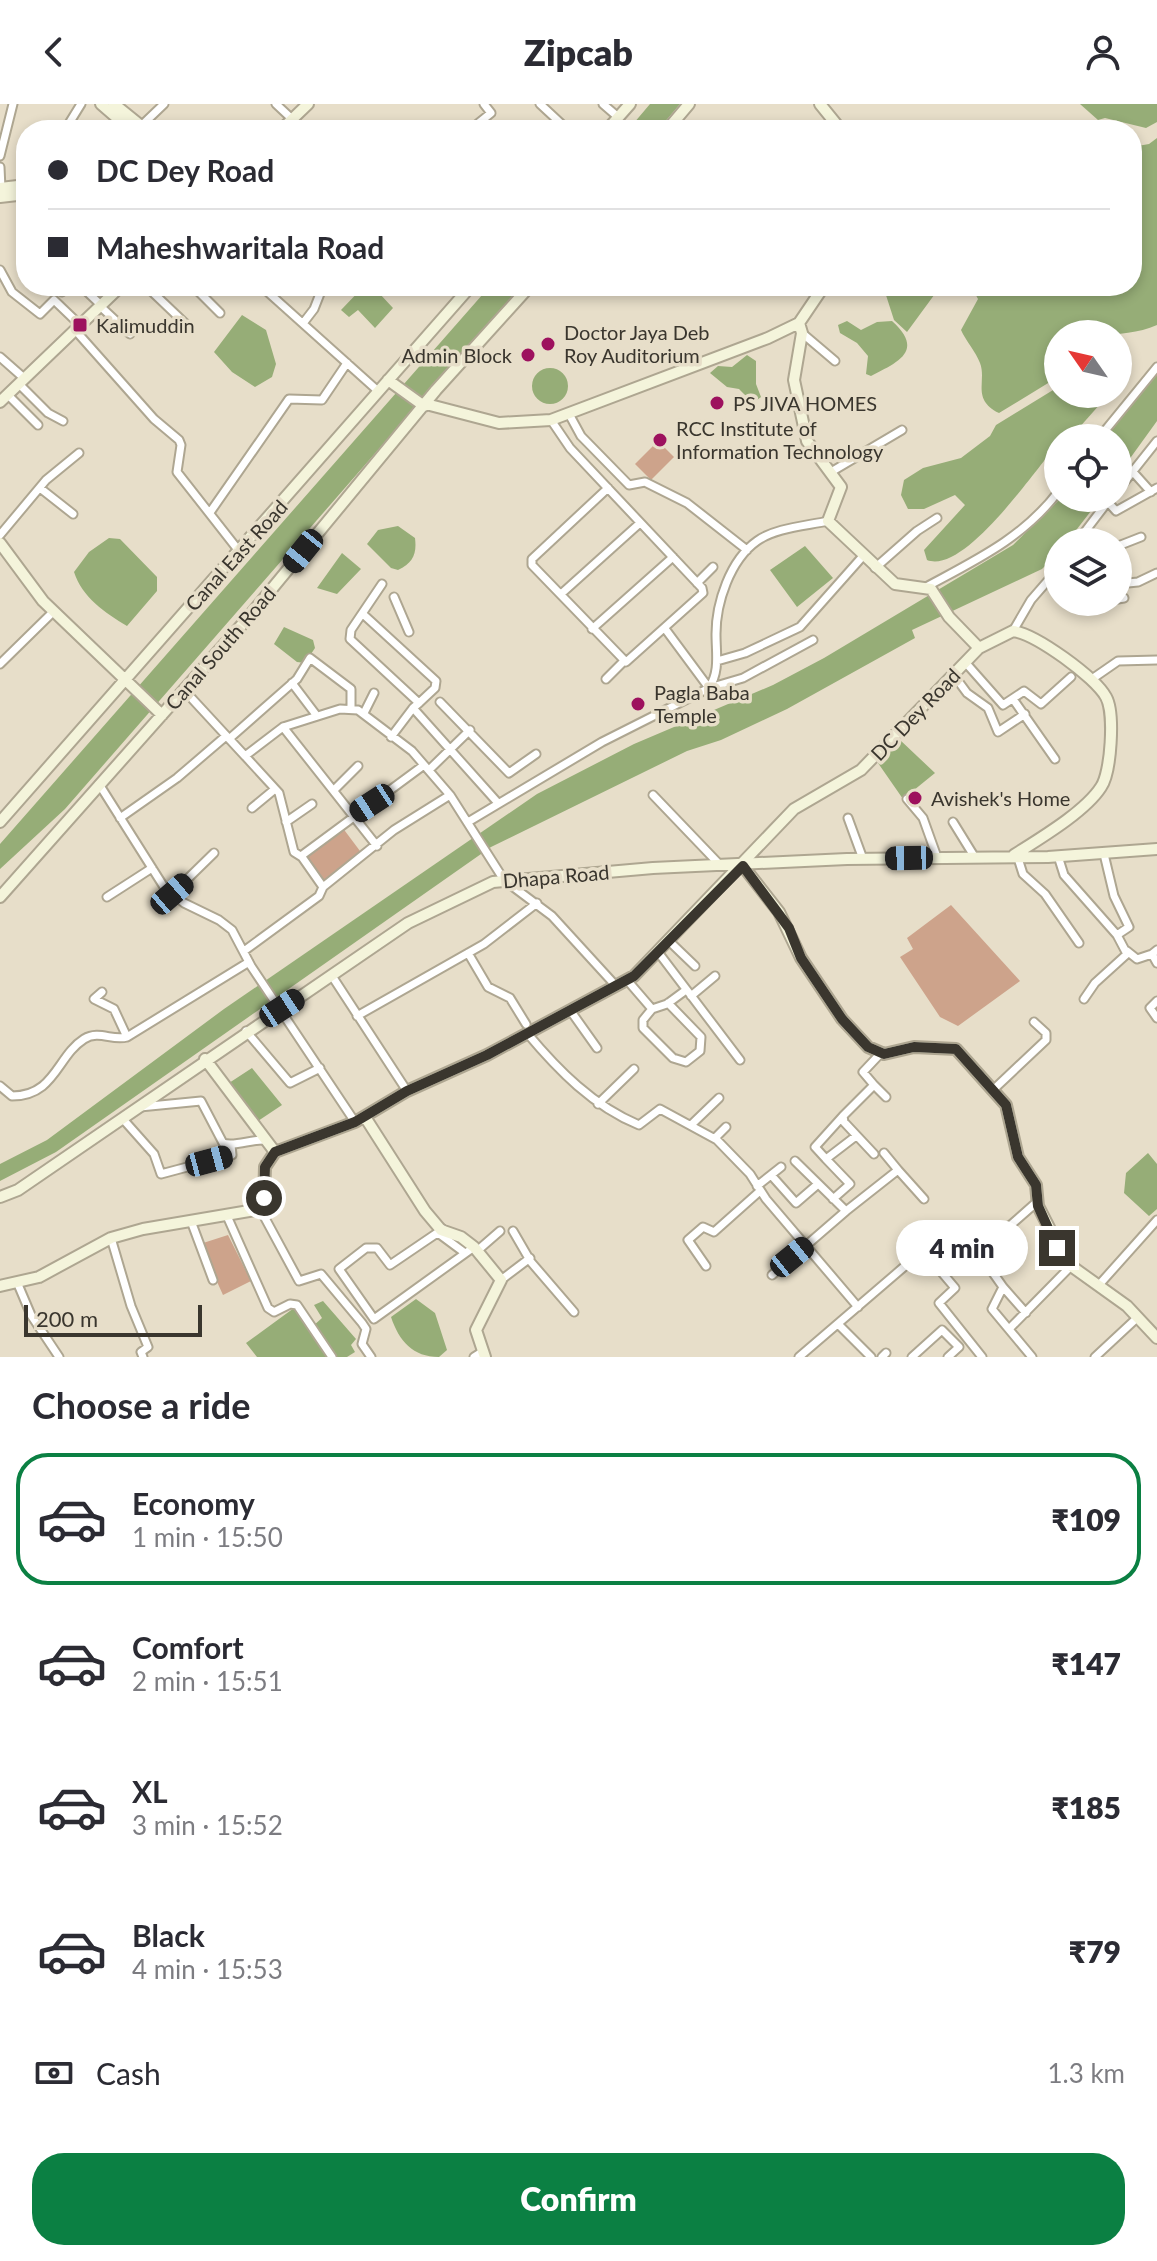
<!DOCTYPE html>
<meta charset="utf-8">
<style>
:root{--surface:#fff;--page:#f7f7f7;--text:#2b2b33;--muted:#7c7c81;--line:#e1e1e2;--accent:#0b8043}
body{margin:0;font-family:Lato,sans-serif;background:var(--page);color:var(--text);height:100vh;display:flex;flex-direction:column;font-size:30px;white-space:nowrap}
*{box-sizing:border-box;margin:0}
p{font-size:26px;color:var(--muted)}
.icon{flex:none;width:44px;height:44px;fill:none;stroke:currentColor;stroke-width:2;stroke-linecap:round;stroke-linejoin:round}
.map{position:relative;height:1253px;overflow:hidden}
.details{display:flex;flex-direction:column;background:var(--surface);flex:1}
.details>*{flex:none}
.banner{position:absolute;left:16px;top:16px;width:1126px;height:176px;border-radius:32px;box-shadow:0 4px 12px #0003;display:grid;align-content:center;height:176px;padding:0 32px;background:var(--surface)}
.needle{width:52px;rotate:304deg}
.controls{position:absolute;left:1044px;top:216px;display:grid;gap:16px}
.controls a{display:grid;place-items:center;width:88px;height:88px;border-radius:50%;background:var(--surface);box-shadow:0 4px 12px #0003;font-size:40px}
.scale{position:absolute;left:24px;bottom:20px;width:178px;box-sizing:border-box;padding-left:8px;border:4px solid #3a362e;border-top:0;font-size:22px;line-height:28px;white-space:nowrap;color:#3a362e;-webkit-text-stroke:6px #e7dec9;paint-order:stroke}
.end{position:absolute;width:36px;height:36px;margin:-18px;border:10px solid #3a362e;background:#fff;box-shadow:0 0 0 4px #fff}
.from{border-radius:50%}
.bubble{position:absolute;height:56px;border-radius:28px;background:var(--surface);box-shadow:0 4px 12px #0003;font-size:26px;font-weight:800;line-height:56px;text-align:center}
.car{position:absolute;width:24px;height:48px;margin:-24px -12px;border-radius:10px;box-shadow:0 0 6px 2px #0007;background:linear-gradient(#222 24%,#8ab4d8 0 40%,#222 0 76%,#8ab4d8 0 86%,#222 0)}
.banner b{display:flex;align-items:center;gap:28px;height:76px;font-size:30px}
.banner b+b{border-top:2px solid var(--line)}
.banner i{width:20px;height:20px;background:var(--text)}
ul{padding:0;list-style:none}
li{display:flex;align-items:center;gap:24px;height:132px;margin:0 16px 12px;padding:0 16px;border:4px solid transparent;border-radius:32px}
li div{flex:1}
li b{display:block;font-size:30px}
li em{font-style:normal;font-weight:800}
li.current{border-color:var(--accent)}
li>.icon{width:72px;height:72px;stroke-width:1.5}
h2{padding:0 32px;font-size:36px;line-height:96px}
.pay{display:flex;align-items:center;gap:20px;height:88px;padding:0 32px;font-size:30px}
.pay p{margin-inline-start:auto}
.primary-button{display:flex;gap:16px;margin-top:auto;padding:16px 32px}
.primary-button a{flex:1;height:92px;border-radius:32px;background:var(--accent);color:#fff;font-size:32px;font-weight:800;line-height:92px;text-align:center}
header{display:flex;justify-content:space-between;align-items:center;height:104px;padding:0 32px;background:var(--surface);font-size:36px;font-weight:800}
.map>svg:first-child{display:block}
.green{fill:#cda38b}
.water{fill:#96ad77}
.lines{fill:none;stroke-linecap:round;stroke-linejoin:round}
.street-casing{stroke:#aea691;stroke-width:11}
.secondary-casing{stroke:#aea691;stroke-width:14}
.street{stroke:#fff;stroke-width:7}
.secondary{stroke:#f4f4db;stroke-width:10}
.route{stroke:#3a362e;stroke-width:10}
.poi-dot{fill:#9d115e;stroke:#e7dec9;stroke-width:3}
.labels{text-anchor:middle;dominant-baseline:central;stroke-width:7;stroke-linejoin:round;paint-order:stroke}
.poi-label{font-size:20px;fill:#3a362e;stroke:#e7dec9;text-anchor:start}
.street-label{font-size:20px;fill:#3a362e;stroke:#e7dec9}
</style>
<header><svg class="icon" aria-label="back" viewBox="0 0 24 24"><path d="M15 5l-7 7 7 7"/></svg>Zipcab<svg class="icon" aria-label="person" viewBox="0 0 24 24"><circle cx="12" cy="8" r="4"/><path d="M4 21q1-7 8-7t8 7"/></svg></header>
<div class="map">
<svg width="1157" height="1253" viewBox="0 0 1157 1253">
<rect width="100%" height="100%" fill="#e7dec9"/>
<path class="green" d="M658,337L674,353L651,376L635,360Z
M342,723L363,751L324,783L303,752Z
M951,801L1020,877L958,922L940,913L900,853L913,845L907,834Z
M228,1131L251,1177L223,1191L200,1140Z"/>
<path class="water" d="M650,0H680L658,26H628Z
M1080,0H1157V18L1146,24L1105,14L1098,16Z
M1157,34V221C1127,234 1093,230 1058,230V273L999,309C971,295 987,277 980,259C976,248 966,237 961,226L978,195L971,182H1132V43L1149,40Z
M364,182H386L379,189L393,204L375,224L358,206L349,213L341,206Z
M490,182H521L65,705L0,765V740Z
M888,182H940V183L907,228L894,216L884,185Z
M242,211L266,226L276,260L272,273L255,283L232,268L214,248Z
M847,217L861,226L877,218L892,217C925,247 898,258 871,272L866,270L868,252L857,239L840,229L838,221Z
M747,251L756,257V280L761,293L753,299L739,285L727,283L710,269L718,262L732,263Z
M532 282a18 18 0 1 1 36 0a18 18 0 1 1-36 0Z
M1157,267V317L1118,371V334H1104Z
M1058,283V290H1109L1070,334H1058V340C1036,364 965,471 927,456L924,446L965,401L955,391L924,405H908L901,391L904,376L923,364L961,354L990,332L996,321Z
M1061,394H1101L1067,438H1058V449L1042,465L912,526L915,534L787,605L721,636L687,647L491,743L56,1048L0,1077V1060L47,1036L224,905L537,690L634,640L773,581L824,554L1013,441Z
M398,422L415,434C417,450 413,459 398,466L391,464L367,440L378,426Z
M109,434L120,435L157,473V487L127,522C105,509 82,493 74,468L89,448Z
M805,442L833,474L797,503L770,466Z
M342,449L361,465L337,490L317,484Z
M284,523L313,536L315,544L305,559L297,558L274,540Z
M899,635L935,669L903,695L878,659Z
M252,964L282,1001L255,1019L229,979Z
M1148,1049L1157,1060V1105L1149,1112L1124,1089L1126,1069Z
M416,1195L435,1209L447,1246L439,1253C413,1253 399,1237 391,1213Z
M323,1197L356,1235L351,1241L355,1248L347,1253H334L313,1222L322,1214L314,1201Z
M294,1204L327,1253H257L246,1239Z"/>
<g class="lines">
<g class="street-casing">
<path id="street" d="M276,0L292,15
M540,0L568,26
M603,0L618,13
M141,22L164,0
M65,26L81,0
M470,26L491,9L484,0
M0,52L13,0
M0,63L1,85
M0,166L12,188L40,210L54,196L80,221
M81,182L101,201
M146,182L189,223
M193,182L220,209
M261,182L378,287
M62,188L67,182
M100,202L130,230
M304,218L314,205L323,182
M75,226L154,315L179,336L181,341L177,368L239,447
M802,229L835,257
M0,253L25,275
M19,280L48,309L63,317
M8,291L38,321
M569,310L581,332L629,381L645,378L687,399L747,446
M551,316L570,344L702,484L703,489L626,558L532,461V455L608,384
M1099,334L1157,263
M831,368L902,326
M1133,368L1151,388
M40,384L73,410
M1118,386L1157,337
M1108,398L1116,407L1157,384
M211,407L289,295L322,296L347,259
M0,431L46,376L79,349
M1077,438L1109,396
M1118,442L1141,433
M875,464L917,427L937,414
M697,479L713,463
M382,480L351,526L350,535L419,599L413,604L498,699
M1118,480L1138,478L1157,469
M926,483C976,456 1023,434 1058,388
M561,490L640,419
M394,493L409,528
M1118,495L1124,494
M364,511L436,577L435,584L419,599
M592,525L673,453
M666,526L709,584L743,574L813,536
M1013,527L1031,496L1058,465
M717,557L745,549L800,523L863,452
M965,558L1003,601L1024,587L1041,600L1071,573
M0,560L54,507
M953,570L967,589L988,604L998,628L1025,610
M606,575L623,558
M1092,575L1118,557L1157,556
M292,579L317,612
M184,586L245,652L283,623L340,605L358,606L412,647L450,691L504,776L552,812L616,882
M1013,595L1055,655
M440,598L509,669L536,650
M364,609L374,589
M283,623L377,742
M391,633L413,604
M229,635L297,575L310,554L351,585V604
M429,666L470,626
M99,680L164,783L184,799L219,816L232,826L251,862L355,1018
M334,686L358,662
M653,691L720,761
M907,695L923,714L937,753
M252,704L275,685
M120,714L177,674L226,632
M848,714L863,755
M286,718L312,700
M468,718L602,638L709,584C720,567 716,550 716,530C716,499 730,456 757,437C775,424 805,422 828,417
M953,718L974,752
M1017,751L1023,770L1045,790L1079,839
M301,752L424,661
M1058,752L1064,771L1117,831L1129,823L1114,792L1104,750
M323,783L394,726L450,691
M172,790L214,749
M107,793L152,764
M669,837L695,862
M1157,846L1152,850L1157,859
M244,847L319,792L323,783L302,753L294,748L279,689L245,652
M1127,847L1137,855L1152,850
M658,848L740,956
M468,849L488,883L510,894L526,920
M332,872L407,987
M627,876L652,905L667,900L686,886
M102,888L94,895L114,905L127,933
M691,892L715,872
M1084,895L1095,879L1127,850L1117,831
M1157,897L1150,904L1157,914
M652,905L643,916V924L673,954L686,958L700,947L701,933L668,899
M570,906L597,944
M357,912L484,840L537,799
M246,927L290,979L320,964
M527,929C558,966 593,1002 639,1021L660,1005L717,1036L750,1070L766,1095L858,1203
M874,981L863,968L880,950
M0,982L12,992C55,992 57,952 84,935C99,926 112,937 127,933L249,858
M993,986L1046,936V929L1034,918
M598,1000L634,965
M140,1003L201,997L223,1039C235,1043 251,1035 266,1036
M122,1014L154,1050L161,1070L232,1051L231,1041
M691,1021L719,994
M715,1034L726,1023
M884,1049L898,1066
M874,1050L844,1018L843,1012L874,981L886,993
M826,1055L815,1043L843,1012
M771,1071L796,1099L818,1080
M757,1082L781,1063
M833,1095L850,1080L826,1055L856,1032
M259,1103L299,1177L321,1170L362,1219L366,1225L362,1240L371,1253
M846,1107L898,1066L924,1095
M227,1112L268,1204L274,1208L290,1200L297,1201L332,1253
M191,1117L213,1176
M443,1125L390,1161L377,1144H366L339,1165L374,1215L474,1143
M513,1127L531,1158L574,1208
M438,1129L465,1149
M111,1134L131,1202L148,1243L141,1248L143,1253
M477,1147L500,1127
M979,1149L1038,1097
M933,1158L955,1184L939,1199L982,1253
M706,1162L688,1136L703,1123L714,1128L760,1087
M772,1171L846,1107L795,1057
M501,1176L530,1154
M17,1178L31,1211L59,1253
M1098,1182L1157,1116
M1003,1183L1026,1209
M838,1220L871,1253
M1010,1224L1071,1162
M474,1253L482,1248
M799,1253L905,1162L911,1159L929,1161L964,1139L979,1149L1003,1183L992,1205L1032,1253
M882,1253L886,1249
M912,1253L942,1226L959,1243L948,1253
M1095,1253L1138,1213"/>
</g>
<g class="secondary-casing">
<path id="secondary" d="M101,0L131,26
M114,0L146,26
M820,0L841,26
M281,26L308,0
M607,26L630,0
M667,26L689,0
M0,84L26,81
M0,93L26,90
M799,219L802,229L794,276L807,337L841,383L828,417L895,480L931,485L949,513L979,544
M388,276L424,302
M0,298L121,182
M426,300L499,319L551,316L768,234L799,219L824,182
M0,439L43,497L162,611
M0,718L471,182
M743,762L779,808L801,854L842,915L868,943L884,950L914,943L956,945L1006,1001L1018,1053L1036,1081L1038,1102L1067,1159L1127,1202L1157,1234
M0,793L247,515L436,286L530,182
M205,955L275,1048
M365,1013L425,1107L441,1126L461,1133L474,1143L501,1176L476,1226L485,1253
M0,1093L18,1086L408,819L493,778L653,764L847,755L1048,753L1157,745
M0,1182L39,1173L111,1134L143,1125L255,1106L264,1094L265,1063L275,1048L355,1018L407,987L487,951L634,872L794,705L861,666L979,544L1013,527C1036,530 1095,573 1106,593C1115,609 1111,669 1101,683C1085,708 1039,735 1014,751"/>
</g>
<use href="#street" class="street"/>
<use href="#secondary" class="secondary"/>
</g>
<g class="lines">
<path class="route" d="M264,1094L265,1063L275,1048L355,1018L407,987L487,951L634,872L743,762L789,824L801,854L842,915L868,943L884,950L914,943L956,945L1006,1001L1018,1053L1036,1081L1038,1102L1057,1144"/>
</g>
<g class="poi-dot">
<rect x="72" y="213" width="16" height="16" rx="4"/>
<circle cx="548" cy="240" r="8"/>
<circle cx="528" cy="251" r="8"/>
<circle cx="717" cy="299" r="8"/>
<circle cx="660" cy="336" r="8"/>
<circle cx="638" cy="600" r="8"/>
<circle cx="915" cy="694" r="8"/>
</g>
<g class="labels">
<g class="poi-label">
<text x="96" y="221">Kalimuddin</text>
<text x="564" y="228">Doctor Jaya Deb<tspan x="564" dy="23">Roy Auditorium</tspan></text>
<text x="512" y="251" text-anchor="end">Admin Block</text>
<text x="733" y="299">PS JIVA HOMES</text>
<text x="676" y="324">RCC Institute of<tspan x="676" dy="23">Information Technology</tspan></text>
<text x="654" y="588">Pagla Baba<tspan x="654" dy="23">Temple</tspan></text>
<text x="931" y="694">Avishek's Home</text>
</g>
<g class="street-label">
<text transform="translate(236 451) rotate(-48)">Canal East Road</text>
<text transform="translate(220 544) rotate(-49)">Canal South Road</text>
<text transform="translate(915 610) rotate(-46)">DC Dey Road</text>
<text transform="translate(556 772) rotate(-5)">Dhapa Road</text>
</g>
</g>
</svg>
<div class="controls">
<a><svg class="needle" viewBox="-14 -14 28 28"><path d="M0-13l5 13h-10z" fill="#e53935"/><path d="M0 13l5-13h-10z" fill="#7c7c81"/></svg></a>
<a><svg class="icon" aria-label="locate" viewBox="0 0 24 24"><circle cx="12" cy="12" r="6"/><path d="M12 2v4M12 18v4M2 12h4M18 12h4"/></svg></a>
<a><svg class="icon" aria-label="layers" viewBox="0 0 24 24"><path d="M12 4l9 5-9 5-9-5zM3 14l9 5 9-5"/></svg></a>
</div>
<div class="scale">200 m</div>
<i class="end from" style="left:264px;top:1094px"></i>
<i class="end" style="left:1057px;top:1144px"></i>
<div class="bubble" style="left:896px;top:1116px;width:132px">4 min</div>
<i class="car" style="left:303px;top:447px;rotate:219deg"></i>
<i class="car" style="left:372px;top:699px;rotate:237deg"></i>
<i class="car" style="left:909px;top:754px;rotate:269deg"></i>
<i class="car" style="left:172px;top:790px;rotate:49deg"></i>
<i class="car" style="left:282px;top:904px;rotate:57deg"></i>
<i class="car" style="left:209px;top:1057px;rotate:75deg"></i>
<i class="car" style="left:792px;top:1153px;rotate:51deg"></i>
<div class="banner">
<b><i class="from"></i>DC Dey Road</b>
<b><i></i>Maheshwaritala Road</b>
</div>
</div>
<section class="details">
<h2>Choose a ride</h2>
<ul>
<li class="current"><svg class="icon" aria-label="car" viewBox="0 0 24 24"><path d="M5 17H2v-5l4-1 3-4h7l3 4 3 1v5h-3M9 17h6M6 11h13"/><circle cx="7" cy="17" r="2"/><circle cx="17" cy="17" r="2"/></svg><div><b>Economy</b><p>1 min · 15:50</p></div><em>₹109</em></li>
<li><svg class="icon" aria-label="car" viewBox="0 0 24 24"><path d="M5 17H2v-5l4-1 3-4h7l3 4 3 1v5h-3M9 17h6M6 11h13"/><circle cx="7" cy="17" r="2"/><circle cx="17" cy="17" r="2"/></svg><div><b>Comfort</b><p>2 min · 15:51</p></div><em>₹147</em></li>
<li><svg class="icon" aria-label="car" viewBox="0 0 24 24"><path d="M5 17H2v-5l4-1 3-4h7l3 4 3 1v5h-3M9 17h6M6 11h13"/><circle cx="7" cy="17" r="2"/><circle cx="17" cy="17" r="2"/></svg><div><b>XL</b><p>3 min · 15:52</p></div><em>₹185</em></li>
<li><svg class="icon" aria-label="car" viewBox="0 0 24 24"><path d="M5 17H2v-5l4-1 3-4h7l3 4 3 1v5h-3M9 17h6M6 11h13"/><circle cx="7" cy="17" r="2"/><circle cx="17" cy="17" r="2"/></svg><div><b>Black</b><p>4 min · 15:53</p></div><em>₹79</em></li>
</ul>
<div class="pay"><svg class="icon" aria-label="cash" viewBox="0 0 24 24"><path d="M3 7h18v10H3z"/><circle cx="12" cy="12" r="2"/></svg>Cash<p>1.3 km</p></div>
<div class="primary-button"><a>Confirm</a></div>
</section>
